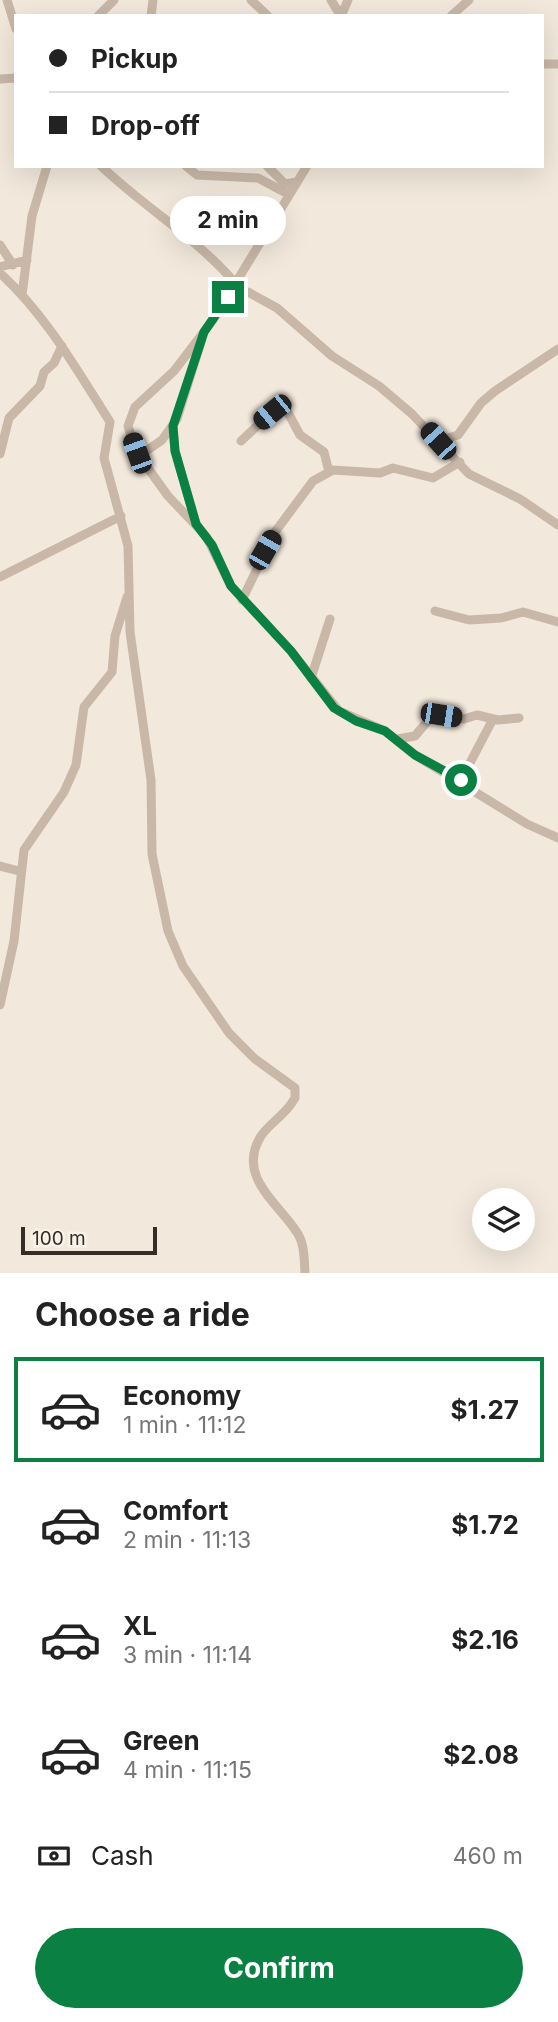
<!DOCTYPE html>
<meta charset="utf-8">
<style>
:root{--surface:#fff;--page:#f2f2f2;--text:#222;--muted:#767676;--line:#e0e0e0;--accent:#0b8043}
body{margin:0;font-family:Inter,sans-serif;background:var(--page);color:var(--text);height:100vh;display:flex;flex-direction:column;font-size:26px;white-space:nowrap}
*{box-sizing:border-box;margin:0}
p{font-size:23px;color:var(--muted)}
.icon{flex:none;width:38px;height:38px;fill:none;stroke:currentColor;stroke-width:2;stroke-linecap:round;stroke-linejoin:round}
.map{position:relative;height:1273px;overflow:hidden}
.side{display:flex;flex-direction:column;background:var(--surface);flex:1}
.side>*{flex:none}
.banner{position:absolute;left:14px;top:14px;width:530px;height:154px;border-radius:0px;box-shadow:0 7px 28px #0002;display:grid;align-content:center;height:154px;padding:0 35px;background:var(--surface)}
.tools{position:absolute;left:472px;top:1188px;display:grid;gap:14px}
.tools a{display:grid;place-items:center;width:63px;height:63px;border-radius:50%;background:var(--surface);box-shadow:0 7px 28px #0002;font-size:35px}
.scale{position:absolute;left:21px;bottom:18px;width:136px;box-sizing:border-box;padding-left:7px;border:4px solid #362d28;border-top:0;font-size:19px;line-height:24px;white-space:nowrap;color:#362d28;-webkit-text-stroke:5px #f9f2e8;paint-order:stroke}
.end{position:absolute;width:32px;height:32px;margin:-16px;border:9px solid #0b8043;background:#fff;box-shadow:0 0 0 4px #fff}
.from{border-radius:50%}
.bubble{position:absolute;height:49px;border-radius:24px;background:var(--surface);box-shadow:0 7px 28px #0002;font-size:23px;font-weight:700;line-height:49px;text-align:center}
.car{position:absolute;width:21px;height:42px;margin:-21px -10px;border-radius:9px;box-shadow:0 0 5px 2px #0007;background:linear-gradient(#222 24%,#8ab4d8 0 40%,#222 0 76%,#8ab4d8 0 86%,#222 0)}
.banner b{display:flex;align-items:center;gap:24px;height:66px;font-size:26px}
.banner b+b{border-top:2px solid var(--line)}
.banner i{width:18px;height:18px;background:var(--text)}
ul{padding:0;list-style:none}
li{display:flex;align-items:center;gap:21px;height:105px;margin:0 14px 10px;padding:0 21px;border:4px solid transparent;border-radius:0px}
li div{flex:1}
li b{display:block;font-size:26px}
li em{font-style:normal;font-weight:700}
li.selected{border-color:var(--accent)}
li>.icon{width:63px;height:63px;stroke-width:1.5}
h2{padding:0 35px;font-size:32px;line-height:84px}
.pay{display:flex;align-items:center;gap:18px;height:77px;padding:0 35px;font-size:26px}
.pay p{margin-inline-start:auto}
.primary-button{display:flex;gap:14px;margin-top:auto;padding:14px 35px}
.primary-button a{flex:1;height:80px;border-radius:42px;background:var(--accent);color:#fff;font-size:28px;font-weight:700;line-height:80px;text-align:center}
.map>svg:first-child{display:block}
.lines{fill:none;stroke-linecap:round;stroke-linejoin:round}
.minor{stroke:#c9b8a8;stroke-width:9}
.route{stroke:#0b8043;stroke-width:9}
</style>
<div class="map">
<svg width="558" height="1273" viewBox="0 0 558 1273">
<rect width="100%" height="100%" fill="#f2e8dc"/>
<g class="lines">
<path class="minor" d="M7,0L16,29
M251,0L268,16
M331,0L341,16
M98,16L114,0
M151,16L153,0
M341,16L348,0
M451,16L469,0
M542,64H558
M0,79L16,78
M101,166C145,208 197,238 236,284
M186,166L197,175L258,178L288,194
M267,166L285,184L296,182
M307,166L213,320L174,371L135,407L128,426L137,453L168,496L206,536L231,586L291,651L339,711L385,731L415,755L527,824L558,838
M0,245L13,265
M0,267L27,260
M0,273C46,315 77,370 110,422L104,458L128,546L130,632L151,780L152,854L168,931L183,966L229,1033L255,1059L295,1088V1098L291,1104C283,1116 269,1124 261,1136C236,1176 278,1203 296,1231C305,1243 304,1259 305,1273
M230,294L248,292L277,308L332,356L379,386L412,414L469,474L520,499L558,525
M22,295L32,216L47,166
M173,428L175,451L196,523
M241,441L272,412L278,408L286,409L300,435L324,452L329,472
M438,441L458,435L481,403L495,391L558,349
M0,454L9,418L40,386L44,372L54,363L62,346
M139,456L162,440L177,419L201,342
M0,577L121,516
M242,600L275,532L313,481L333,470L380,473L393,468L433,478L460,462
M435,611L469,620L501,618L523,612L558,622
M311,678L330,619
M397,739L415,736L431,717L441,715L464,719L477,715L498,720L519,718
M461,780L493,719
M0,866L19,871
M0,1005L14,941L24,850L64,792L76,765L84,707L112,672L115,636L127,597"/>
</g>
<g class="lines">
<path class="route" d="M228,297L204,332L173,426L175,451L196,524L212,545L231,586L291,651L334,708L356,721L385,731L415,755L461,780"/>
</g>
</svg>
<div class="tools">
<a><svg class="icon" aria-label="layers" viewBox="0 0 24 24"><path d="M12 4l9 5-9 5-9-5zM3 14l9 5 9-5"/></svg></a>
</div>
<div class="scale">100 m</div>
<i class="end from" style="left:461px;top:780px"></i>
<i class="end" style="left:228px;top:297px"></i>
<div class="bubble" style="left:170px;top:196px;width:116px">2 min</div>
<i class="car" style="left:272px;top:412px;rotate:231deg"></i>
<i class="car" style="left:438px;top:441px;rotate:318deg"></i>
<i class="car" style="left:137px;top:453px;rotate:340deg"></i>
<i class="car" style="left:265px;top:550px;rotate:30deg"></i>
<i class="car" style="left:441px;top:715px;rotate:99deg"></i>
<div class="banner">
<b><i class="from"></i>Pickup</b>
<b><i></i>Drop-off</b>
</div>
</div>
<section class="side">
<h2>Choose a ride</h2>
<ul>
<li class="selected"><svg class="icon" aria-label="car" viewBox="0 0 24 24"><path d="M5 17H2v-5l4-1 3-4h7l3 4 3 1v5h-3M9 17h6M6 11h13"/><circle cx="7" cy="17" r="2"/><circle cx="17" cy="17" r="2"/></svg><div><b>Economy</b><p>1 min · 11:12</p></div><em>$1.27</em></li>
<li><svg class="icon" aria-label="car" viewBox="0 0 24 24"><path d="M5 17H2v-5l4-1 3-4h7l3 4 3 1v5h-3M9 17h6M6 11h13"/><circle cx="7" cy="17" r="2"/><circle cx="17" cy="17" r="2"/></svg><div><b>Comfort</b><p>2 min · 11:13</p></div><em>$1.72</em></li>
<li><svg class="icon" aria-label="car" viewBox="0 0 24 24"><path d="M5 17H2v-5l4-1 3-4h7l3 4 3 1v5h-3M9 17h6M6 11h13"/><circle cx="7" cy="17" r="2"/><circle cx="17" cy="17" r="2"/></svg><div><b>XL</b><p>3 min · 11:14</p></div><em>$2.16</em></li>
<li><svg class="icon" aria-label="car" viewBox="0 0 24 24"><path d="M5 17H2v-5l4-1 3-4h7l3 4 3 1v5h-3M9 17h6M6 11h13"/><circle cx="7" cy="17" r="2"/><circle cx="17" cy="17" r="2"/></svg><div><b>Green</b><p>4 min · 11:15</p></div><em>$2.08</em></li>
</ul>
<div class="pay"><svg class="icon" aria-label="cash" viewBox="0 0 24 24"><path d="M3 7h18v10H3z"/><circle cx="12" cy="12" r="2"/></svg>Cash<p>460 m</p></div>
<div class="primary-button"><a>Confirm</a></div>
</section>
